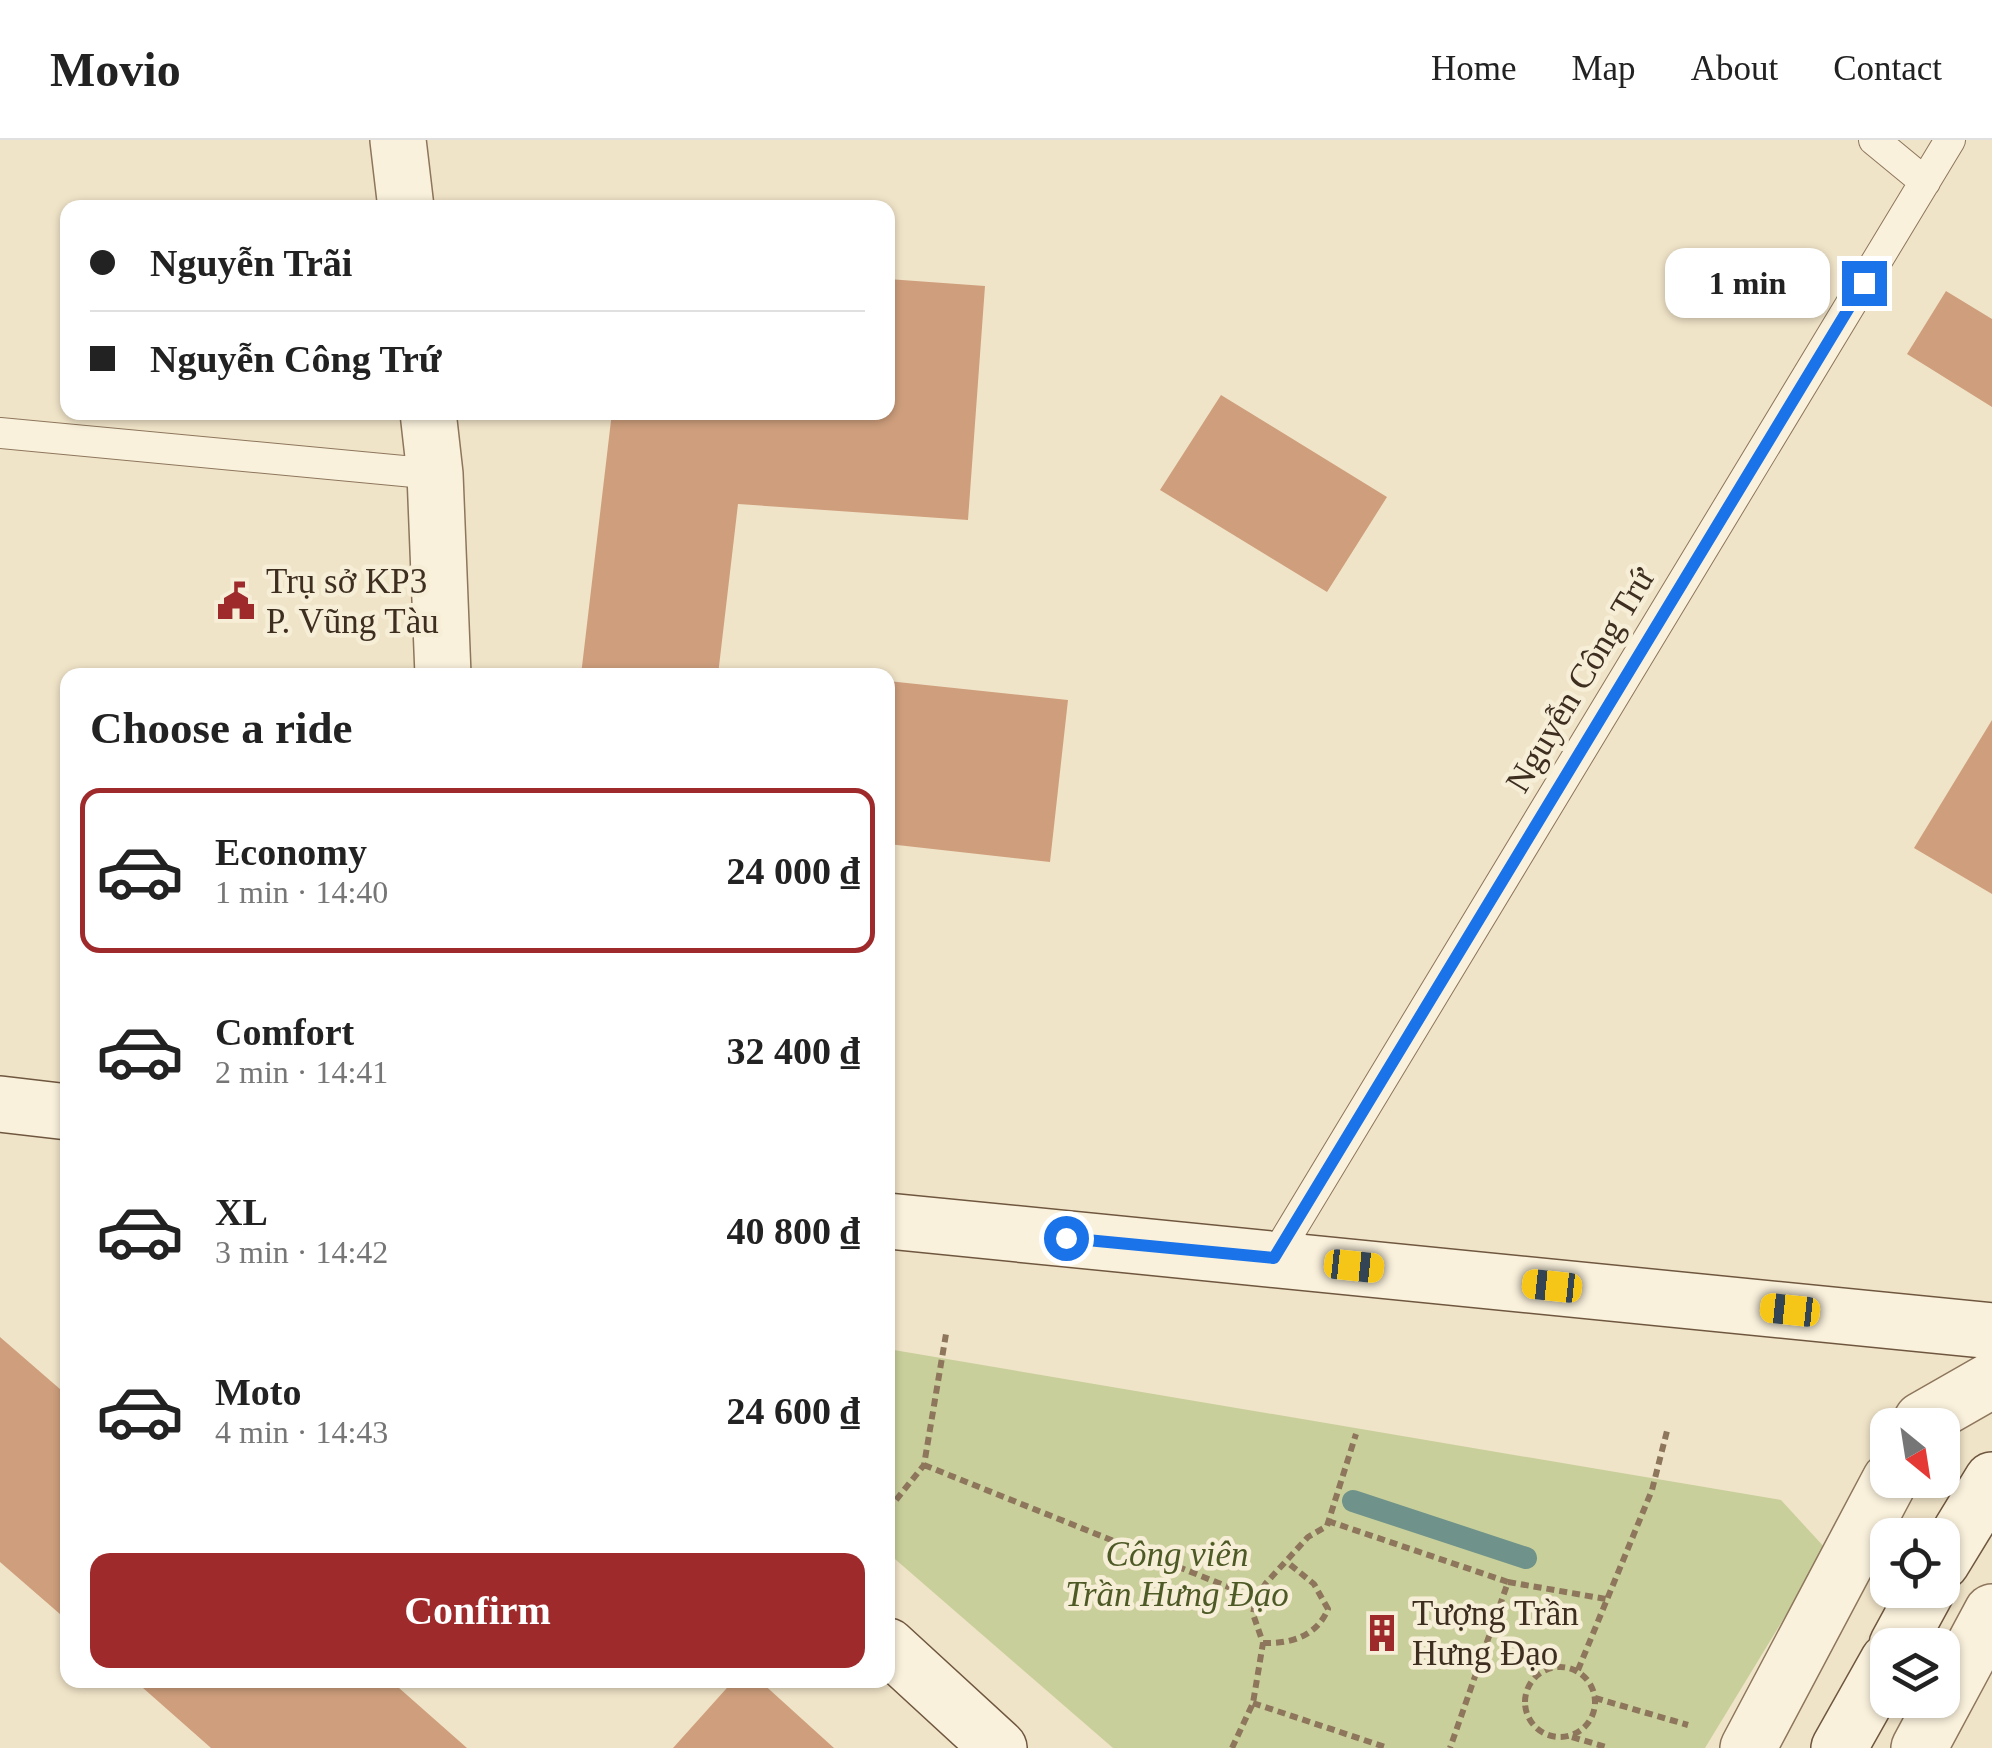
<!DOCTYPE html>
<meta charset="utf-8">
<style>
:root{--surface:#fff;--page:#f2f2f2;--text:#222;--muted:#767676;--line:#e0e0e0;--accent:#9e2a2b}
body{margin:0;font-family:Georgia,serif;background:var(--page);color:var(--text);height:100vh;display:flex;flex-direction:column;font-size:38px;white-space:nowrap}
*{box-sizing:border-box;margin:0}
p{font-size:32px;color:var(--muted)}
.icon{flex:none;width:55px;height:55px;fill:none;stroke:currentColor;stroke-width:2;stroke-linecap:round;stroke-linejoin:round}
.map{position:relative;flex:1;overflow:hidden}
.sheet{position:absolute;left:60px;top:528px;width:835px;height:1020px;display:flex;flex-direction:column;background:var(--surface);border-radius:20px;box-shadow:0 2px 8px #0004}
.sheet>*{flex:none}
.top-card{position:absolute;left:60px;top:60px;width:835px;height:220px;border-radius:20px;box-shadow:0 2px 8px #0004;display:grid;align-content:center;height:220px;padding:0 30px;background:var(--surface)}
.needle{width:65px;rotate:150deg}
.fabs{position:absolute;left:1870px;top:1268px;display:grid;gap:20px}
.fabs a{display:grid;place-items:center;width:90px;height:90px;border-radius:20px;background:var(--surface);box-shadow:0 2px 8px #0004;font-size:50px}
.end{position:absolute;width:45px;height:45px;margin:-22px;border:12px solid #1a73e8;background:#fff;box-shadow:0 0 0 5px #fff}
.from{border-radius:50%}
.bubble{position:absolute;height:70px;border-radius:20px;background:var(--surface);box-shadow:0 2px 8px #0004;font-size:32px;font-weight:700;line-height:70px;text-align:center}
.car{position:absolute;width:30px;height:60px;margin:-30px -15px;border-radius:12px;box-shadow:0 0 8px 2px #0007;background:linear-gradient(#f5c518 24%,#345 0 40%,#f5c518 0 76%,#345 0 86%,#f5c518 0)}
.top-card b{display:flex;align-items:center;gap:35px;height:95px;font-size:38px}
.top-card b+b{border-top:2px solid var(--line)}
.top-card i{width:25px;height:25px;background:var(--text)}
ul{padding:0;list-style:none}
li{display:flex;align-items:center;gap:30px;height:165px;margin:0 20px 15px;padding:0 10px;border:5px solid transparent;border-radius:20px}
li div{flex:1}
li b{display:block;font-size:38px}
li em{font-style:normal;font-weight:700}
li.active{border-color:var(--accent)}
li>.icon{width:90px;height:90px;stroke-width:1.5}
h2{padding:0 30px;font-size:45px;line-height:120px}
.primary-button{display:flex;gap:20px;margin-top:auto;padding:20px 30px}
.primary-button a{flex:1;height:115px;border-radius:20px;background:var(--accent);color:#fff;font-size:40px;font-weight:700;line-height:115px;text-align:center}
header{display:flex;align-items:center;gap:60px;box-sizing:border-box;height:140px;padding:0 50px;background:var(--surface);border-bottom:2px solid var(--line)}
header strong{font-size:48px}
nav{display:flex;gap:55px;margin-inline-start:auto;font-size:35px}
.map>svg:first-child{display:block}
.green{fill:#c9cf9b}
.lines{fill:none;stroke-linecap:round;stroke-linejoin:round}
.stream{stroke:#6f938a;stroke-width:22}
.building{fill:#cf9f7d}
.service-casing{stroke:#8d765c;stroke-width:32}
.minor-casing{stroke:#8d765c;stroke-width:58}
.secondary-casing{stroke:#6f573f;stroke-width:58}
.path{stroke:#8d765c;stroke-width:6;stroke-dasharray:8 5;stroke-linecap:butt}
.service{stroke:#faf1dc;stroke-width:30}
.minor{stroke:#faf1dc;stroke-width:55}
.secondary{stroke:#faf1dc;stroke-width:55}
.route{stroke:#1a73e8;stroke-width:12}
.labels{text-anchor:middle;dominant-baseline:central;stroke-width:9;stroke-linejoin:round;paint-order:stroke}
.poi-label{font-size:35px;fill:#3d2e20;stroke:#f7eed8;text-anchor:start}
.street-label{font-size:35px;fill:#3d2e20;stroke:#f7eed8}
.park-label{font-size:35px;font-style:italic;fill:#4d5a26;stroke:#f7eed8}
</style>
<header>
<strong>Movio</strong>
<nav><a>Home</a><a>Map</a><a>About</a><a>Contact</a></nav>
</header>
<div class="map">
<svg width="1992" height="1608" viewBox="0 0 1992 1608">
<rect width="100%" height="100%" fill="#f0e4c8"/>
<path class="green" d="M888,1209L1781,1360L1826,1409L1705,1608H1113L888,1413Z"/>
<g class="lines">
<path class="stream" d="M1353,1361L1526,1418"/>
</g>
<path class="building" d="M888,139L985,146L968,380L738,364L718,535H581L612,272H888Z
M1946,151L1992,179V267L1907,214Z
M1221,255L1387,357L1327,452L1160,350Z
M888,541L1068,560L1050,722L888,704Z
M1992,580V754L1914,708Z
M0,1197L68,1256V1481L0,1422Z
M134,1540H390L467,1608H211Z
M734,1540H759L834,1608H673Z"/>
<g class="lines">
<g class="service-casing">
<path id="service" d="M1874,0L1925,42
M0,293L435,334
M1274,1118L1950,0"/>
</g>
<g class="minor-casing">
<path id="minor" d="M398,0L406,68
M428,272L435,334L443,535
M1919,1285L1922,1280L1992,1240
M1748,1608L1890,1340
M1919,1608L1992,1472"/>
</g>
<g class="secondary-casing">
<path id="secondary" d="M0,964L68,972
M888,1081L1992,1191
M1942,1422L1992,1340
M1897,1505L1927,1450
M888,1506L999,1608
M1839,1608L1888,1521"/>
</g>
<path class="path" d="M924,1325L1256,1458
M888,1370L924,1325L946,1194
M1328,1381L1508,1442L1450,1608
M1508,1442L1606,1459
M1263,1503C1291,1504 1317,1496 1328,1469L1314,1444L1287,1422
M1525 1562a35 35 0 1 1 70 0a35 35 0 1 1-70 0Z
M1578,1530L1652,1350L1668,1287
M1595,1558L1688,1585
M1253,1563L1388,1608
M1572,1597L1609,1608
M1232,1608L1253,1563L1263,1503L1253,1474L1256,1458L1266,1443L1308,1397L1327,1386L1356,1294"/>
<use href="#service" class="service"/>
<use href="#minor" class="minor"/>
<use href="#secondary" class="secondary"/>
</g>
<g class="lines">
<path class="route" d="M1066,1098L1274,1118L1864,143"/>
</g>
<defs>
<g id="civic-bare" transform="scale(3)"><path d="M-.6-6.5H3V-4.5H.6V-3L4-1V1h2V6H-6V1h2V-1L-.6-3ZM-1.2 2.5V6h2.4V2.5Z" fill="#9e2a2b" stroke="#f7eed8" stroke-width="2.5" paint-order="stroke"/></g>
<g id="building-bare" transform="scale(3)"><path d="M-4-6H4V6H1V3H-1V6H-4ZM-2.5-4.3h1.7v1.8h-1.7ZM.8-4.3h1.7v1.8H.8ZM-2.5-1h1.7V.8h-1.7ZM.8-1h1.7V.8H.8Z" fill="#9e2a2b" stroke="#f7eed8" stroke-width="2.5" paint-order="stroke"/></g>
</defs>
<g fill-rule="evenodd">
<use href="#civic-bare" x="236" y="461"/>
<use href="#building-bare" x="1382" y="1493"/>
</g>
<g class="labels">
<g class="poi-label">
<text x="266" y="441">Trụ sở KP3<tspan x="266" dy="40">P. Vũng Tàu</tspan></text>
<text x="1412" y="1473">Tượng Trần<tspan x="1412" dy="40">Hưng Đạo</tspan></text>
</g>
<g class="street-label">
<text transform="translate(1580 540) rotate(-59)">Nguyễn Công Trứ</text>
</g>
<g class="park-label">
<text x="1177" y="1414">Công viên<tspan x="1177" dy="40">Trần Hưng Đạo</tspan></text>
</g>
</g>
</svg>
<div class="fabs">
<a><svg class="needle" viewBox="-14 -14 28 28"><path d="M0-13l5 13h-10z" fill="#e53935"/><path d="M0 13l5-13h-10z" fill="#767676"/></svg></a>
<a><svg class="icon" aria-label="locate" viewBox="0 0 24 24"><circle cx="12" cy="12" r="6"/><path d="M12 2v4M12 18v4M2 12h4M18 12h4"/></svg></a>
<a><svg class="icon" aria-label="layers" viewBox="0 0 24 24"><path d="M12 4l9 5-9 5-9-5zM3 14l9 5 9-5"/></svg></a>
</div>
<i class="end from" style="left:1066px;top:1098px"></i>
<i class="end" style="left:1864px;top:143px"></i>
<div class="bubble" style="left:1665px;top:108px;width:165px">1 min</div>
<i class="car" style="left:1354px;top:1126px;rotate:96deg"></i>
<i class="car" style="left:1552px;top:1146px;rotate:276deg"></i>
<i class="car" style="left:1790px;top:1170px;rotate:276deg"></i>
<div class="top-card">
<b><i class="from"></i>Nguyễn Trãi</b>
<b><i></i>Nguyễn Công Trứ</b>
</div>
<section class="sheet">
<h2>Choose a ride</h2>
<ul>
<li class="active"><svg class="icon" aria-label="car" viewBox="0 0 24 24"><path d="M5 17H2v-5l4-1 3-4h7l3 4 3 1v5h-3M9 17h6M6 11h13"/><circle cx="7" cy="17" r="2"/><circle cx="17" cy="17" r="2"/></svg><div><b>Economy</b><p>1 min · 14:40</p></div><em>24 000 ₫</em></li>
<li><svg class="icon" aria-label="car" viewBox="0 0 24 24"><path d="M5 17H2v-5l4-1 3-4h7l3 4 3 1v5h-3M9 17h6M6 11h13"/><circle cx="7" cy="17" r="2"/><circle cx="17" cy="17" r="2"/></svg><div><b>Comfort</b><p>2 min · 14:41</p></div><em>32 400 ₫</em></li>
<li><svg class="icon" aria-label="car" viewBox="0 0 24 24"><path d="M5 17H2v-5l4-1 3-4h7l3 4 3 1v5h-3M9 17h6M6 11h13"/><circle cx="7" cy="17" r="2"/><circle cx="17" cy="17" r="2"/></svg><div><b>XL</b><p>3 min · 14:42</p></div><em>40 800 ₫</em></li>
<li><svg class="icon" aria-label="car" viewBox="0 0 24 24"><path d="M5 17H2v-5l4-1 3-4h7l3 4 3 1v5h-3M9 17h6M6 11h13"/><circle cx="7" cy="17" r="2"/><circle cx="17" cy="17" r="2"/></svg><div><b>Moto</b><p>4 min · 14:43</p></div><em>24 600 ₫</em></li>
</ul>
<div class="primary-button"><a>Confirm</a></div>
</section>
</div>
